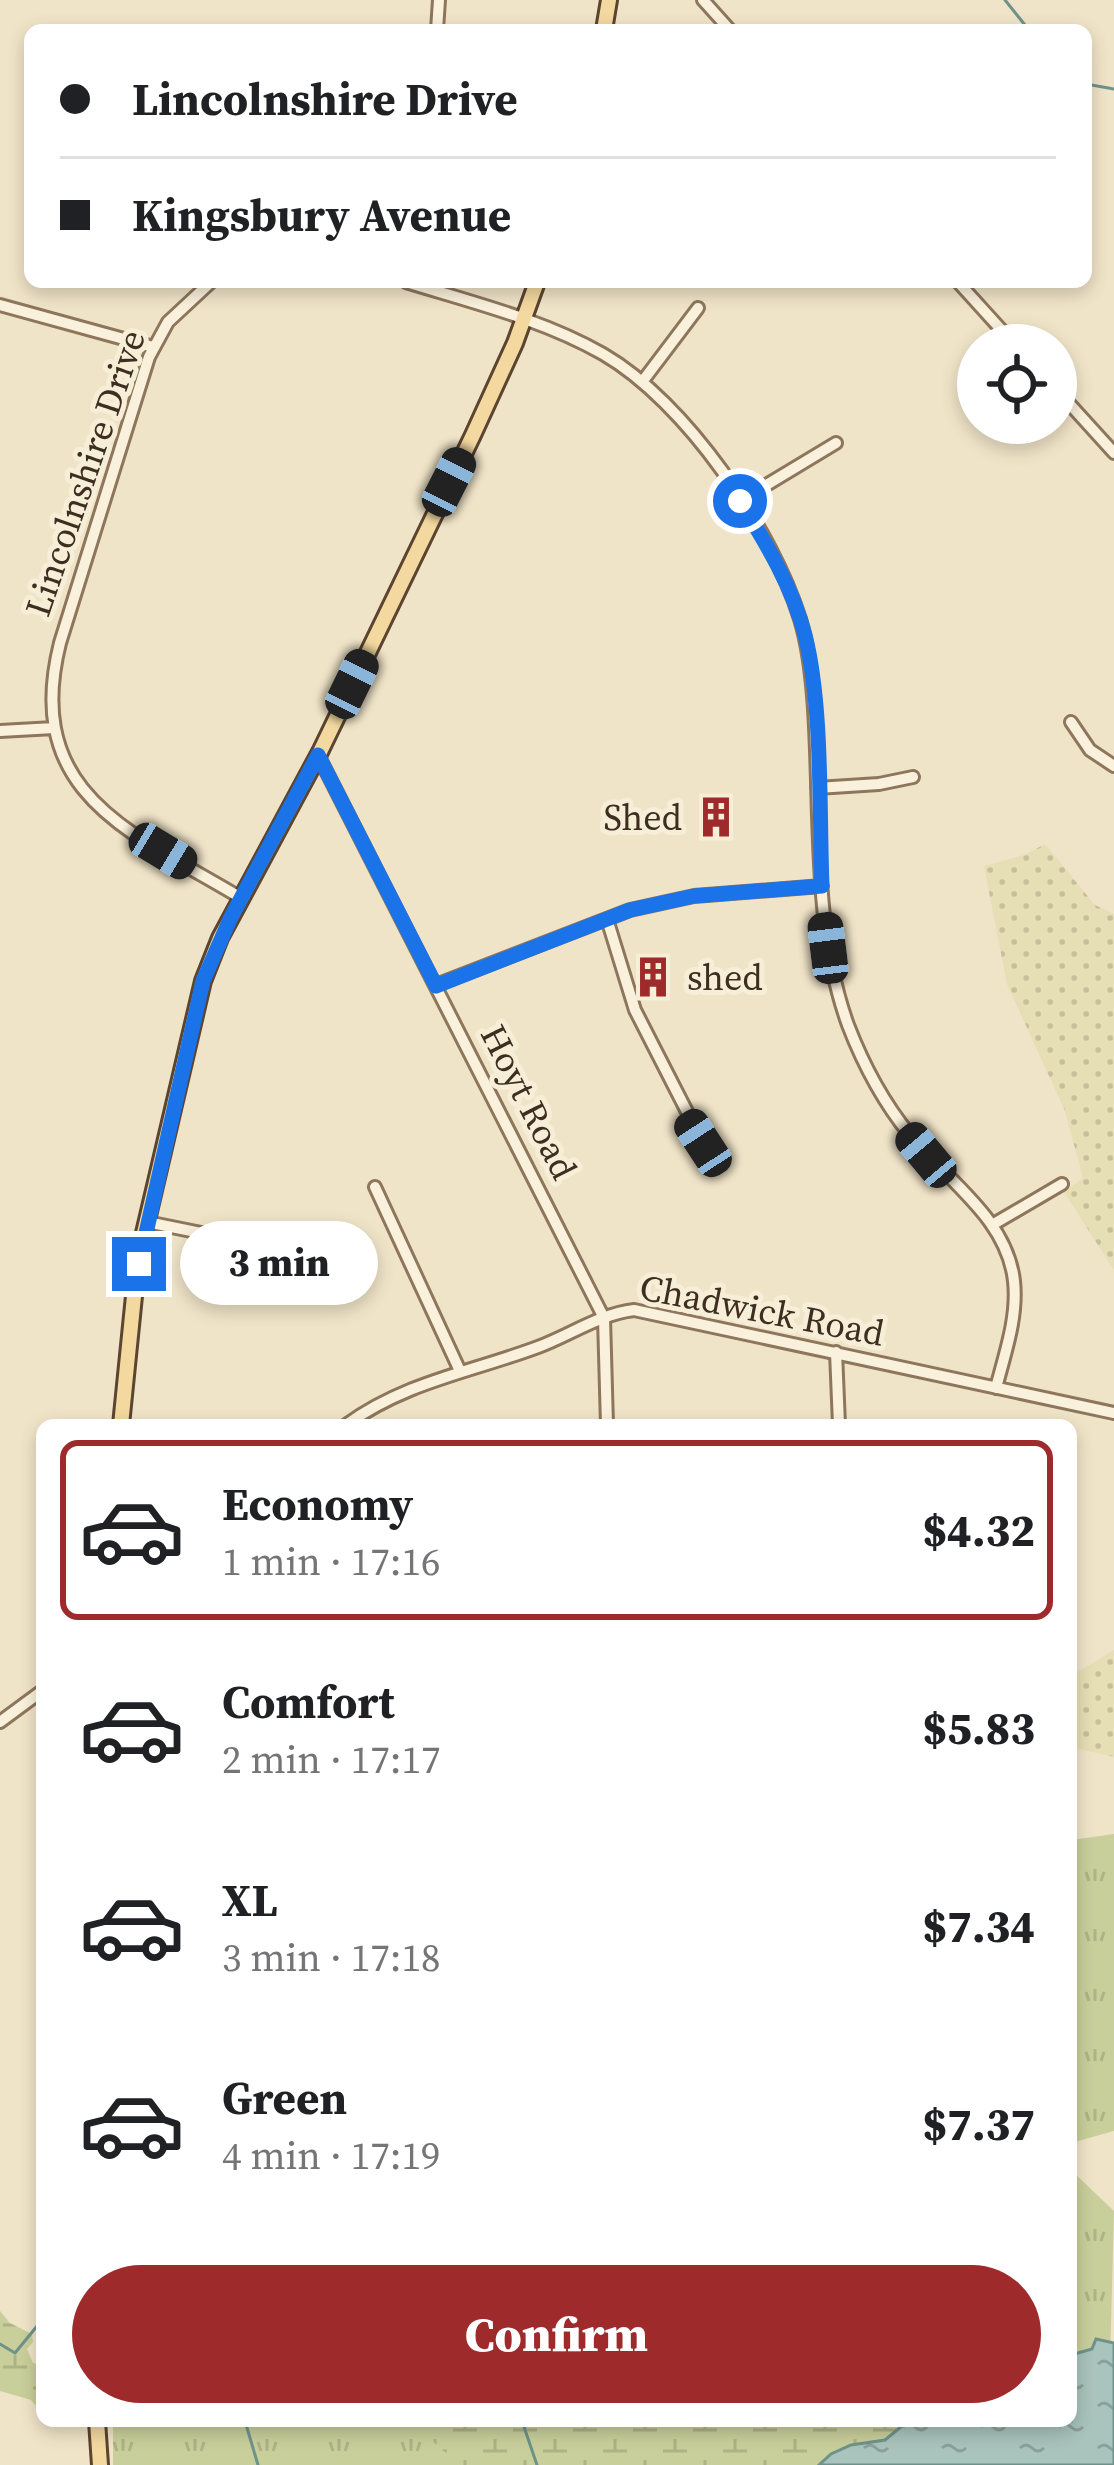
<!DOCTYPE html>
<meta charset="utf-8">
<style>
:root{--surface:#fff;--page:#f2f2f2;--text:#202124;--muted:#757577;--line:#e0e0e0;--accent:#9e2a2b}
body{margin:0;font-family:"Source Serif 4",serif;background:var(--page);color:var(--text);height:100vh;display:flex;flex-direction:column;font-size:45px;white-space:nowrap}
*{box-sizing:border-box;margin:0}
p{font-size:39px;color:var(--muted)}
.icon{flex:none;width:66px;height:66px;fill:none;stroke:currentColor;stroke-width:2;stroke-linecap:round;stroke-linejoin:round}
.map{position:relative;flex:1;overflow:hidden}
.panel{position:absolute;left:36px;top:1419px;width:1041px;height:1008px;display:flex;flex-direction:column;background:var(--surface);border-radius:18px;box-shadow:0 6px 18px #0003}
.panel>*{flex:none}
.guide{position:absolute;left:24px;top:24px;width:1068px;height:264px;border-radius:18px;box-shadow:0 6px 18px #0003;display:grid;align-content:center;height:264px;padding:0 36px;background:var(--surface)}
.tools{position:absolute;left:957px;top:324px;display:grid;gap:24px}
.tools a{display:grid;place-items:center;width:120px;height:120px;border-radius:50%;background:var(--surface);box-shadow:0 6px 18px #0003;font-size:60px}
.end{position:absolute;width:54px;height:54px;margin:-27px;border:15px solid #1a73e8;background:#fff;box-shadow:0 0 0 6px #fff}
.from{border-radius:50%}
.bubble{position:absolute;height:84px;border-radius:42px;background:var(--surface);box-shadow:0 6px 18px #0003;font-size:39px;font-weight:800;line-height:84px;text-align:center}
.car{position:absolute;width:36px;height:72px;margin:-36px -18px;border-radius:15px;box-shadow:0 0 9px 3px #0007;background:linear-gradient(#222 24%,#8ab4d8 0 40%,#222 0 76%,#8ab4d8 0 86%,#222 0)}
.guide b{display:flex;align-items:center;gap:42px;height:114px;font-size:45px}
.guide b+b{border-top:3px solid var(--line)}
.guide i{width:30px;height:30px;background:var(--text)}
ul{padding:21px 0 0;list-style:none}
li{display:flex;align-items:center;gap:36px;height:180px;margin:0 24px 18px;padding:0 12px;border:6px solid transparent;border-radius:18px}
li div{flex:1}
li b{display:block;font-size:45px}
li em{font-style:normal;font-weight:800}
li.active{border-color:var(--accent)}
li>.icon{width:108px;height:108px;stroke-width:1.5}
.action{display:flex;gap:24px;margin-top:auto;padding:24px 36px}
.action a{flex:1;height:138px;border-radius:72px;background:var(--accent);color:#fff;font-size:48px;font-weight:800;line-height:138px;text-align:center}
.map>svg:first-child{display:block}
.farmland{fill:url(#farmland-dots)}
.wetland{fill:url(#wetland-marsh)}
.park{fill:url(#park-tufts)}
.water{fill:url(#water-ripples);stroke:#6f938a;stroke-width:3}
.lines{fill:none;stroke-linecap:round;stroke-linejoin:round}
.stream{stroke:#6f938a;stroke-width:3}
.minor-casing{stroke:#8d765c;stroke-width:16}
.major-casing{stroke:#5b4430;stroke-width:20}
.minor{stroke:#faf1dc;stroke-width:10}
.major{stroke:#f3d9a0;stroke-width:14}
.route{stroke:#1a73e8;stroke-width:15}
.labels{text-anchor:middle;dominant-baseline:central;stroke-width:10;stroke-linejoin:round;paint-order:stroke}
.street-label{font-size:36px;fill:#3d2e20;stroke:#f7eed8}
.poi-label{font-size:36px;fill:#3d2e20;stroke:#f7eed8;text-anchor:end}
</style>
<div class="map">
<svg width="1114" height="2465" viewBox="0 0 1114 2465">
<defs>
<pattern id="farmland-dots" width="8" height="8" patternUnits="userSpaceOnUse" patternTransform="scale(3)"><rect width="8" height="8" fill="#e6deb5"/><path d="M2 2h.1M6 6h.1" fill="none" stroke="#c6bf9b" stroke-width="1.8" stroke-linecap="round"/></pattern>
<pattern id="wetland-marsh" width="20" height="14" patternUnits="userSpaceOnUse" patternTransform="scale(3)"><rect width="20" height="14" fill="#c9cf9b"/><path d="M1 5h8M5 5V1M11 12h8M15 12V8" fill="none" stroke="#aeb285"/></pattern>
<pattern id="park-tufts" width="24" height="20" patternUnits="userSpaceOnUse" patternTransform="scale(3)"><rect width="24" height="20" fill="#c9cf9b"/><path d="M3 7l-1-3M5 7V3M7 7l1-3M15 17l-1-3M17 17v-4M19 17l1-3" fill="none" stroke="#aeb285"/></pattern>
<pattern id="water-ripples" width="26" height="14" patternUnits="userSpaceOnUse" patternTransform="scale(3)"><rect width="26" height="14" fill="#a9c4bc"/><path d="M2 4q2-2 4 0t4 0M15 11q2-2 4 0t4 0" fill="none" stroke="#8ba098"/></pattern>
</defs>
<rect width="100%" height="100%" fill="#f0e4c8"/>
<path class="farmland" d="M1045,844L1095,905L1114,914V1270L1064,1192L1083,1178L1065,1111L1007,984L984,866L1024,855Z
M1114,1650V1757L1071,1747V1676Z"/>
<path class="wetland" d="M0,2311L10,2323L32,2334L33,2342L27,2349L33,2363L42,2366V2413L31,2400L0,2391Z
M413,2421H908C902,2428 893,2437 884,2440C861,2449 836,2443 819,2465H435L413,2436Z"/>
<path class="park" d="M1114,1834V2131L1071,2143V1840Z
M1071,2170L1114,2211L1110,2363L1071,2371Z
M113,2421H410L459,2465H113Z"/>
<path class="water" d="M1096,2339L1114,2343V2465H819L831,2454L851,2445L885,2440L908,2421H1071V2355L1092,2349Z"/>
<g class="lines">
<path class="stream" d="M1005,0L1029,30
M1086,84L1114,89
M0,2344L15,2353L42,2320
M245,2421L258,2465
M522,2421L537,2465"/>
<g class="minor-casing">
<path id="minor" d="M703,0L730,30
M437,30L439,0
M211,282L168,322L149,357L60,643C22,795 133,833 241,898
M406,282C471,302 544,320 603,354C686,402 772,529 800,619C809,648 812,679 814,709C821,814 812,925 848,1025C863,1064 883,1102 910,1135C947,1181 1007,1218 1014,1281C1018,1317 1005,1353 996,1388
M958,282L1015,345
M0,305L153,347
M642,382L698,308
M1056,389L1114,453
M740,501L836,443
M1071,722L1090,750L1114,766
M0,731L54,728
M318,755L604,1318L607,1425
M817,788L879,784L913,777
M607,919L635,1010L703,1143
M436,985L630,910L694,896L822,886
M375,1187L460,1371
M147,1222L255,1244
M992,1225L1062,1184
M836,1352L839,1425
M346,1425C405,1382 471,1372 538,1347C570,1335 600,1314 634,1310L1114,1413
M0,1722L42,1691"/>
</g>
<g class="major-casing">
<path id="major" d="M604,30L609,0
M121,1425L134,1296L144,1233L203,981L220,938L320,752L473,435L515,343L537,282
M97,2421L100,2465"/>
</g>
<use href="#minor" class="minor"/>
<use href="#major" class="major"/>
</g>
<g class="lines">
<path class="route" d="M139,1264L203,981L231,917L318,755L436,986L630,910L694,896L822,886C819,811 823,706 805,635C792,586 766,543 740,501"/>
</g>
<defs>
<g id="building-bare" transform="scale(3.24)"><path d="M-4-6H4V6H1V3H-1V6H-4ZM-2.5-4.3h1.7v1.8h-1.7ZM.8-4.3h1.7v1.8H.8ZM-2.5-1h1.7V.8h-1.7ZM.8-1h1.7V.8H.8Z" fill="#9e2a2b" stroke="#f7eed8" stroke-width="2.5" paint-order="stroke"/></g>
</defs>
<g fill-rule="evenodd">
<use href="#building-bare" x="716" y="817"/>
<use href="#building-bare" x="653" y="977"/>
</g>
<g class="labels">
<g class="street-label">
<text transform="translate(85 473) rotate(-71)">Lincolnshire Drive</text>
<text transform="translate(529 1102) rotate(63)">Hoyt Road</text>
<text transform="translate(762 1310) rotate(11)">Chadwick Road</text>
</g>
<g class="poi-label">
<text x="682" y="817">Shed</text>
<text x="687" y="977" text-anchor="start">shed</text>
</g>
</g>
</svg>
<div class="tools">
<a><svg class="icon" aria-label="locate" viewBox="0 0 24 24"><circle cx="12" cy="12" r="6"/><path d="M12 2v4M12 18v4M2 12h4M18 12h4"/></svg></a>
</div>
<i class="end from" style="left:740px;top:501px"></i>
<i class="end" style="left:139px;top:1264px"></i>
<div class="bubble" style="left:180px;top:1221px;width:198px">3 min</div>
<i class="car" style="left:449px;top:482px;rotate:27deg"></i>
<i class="car" style="left:352px;top:684px;rotate:26deg"></i>
<i class="car" style="left:163px;top:851px;rotate:121deg"></i>
<i class="car" style="left:828px;top:948px;rotate:353deg"></i>
<i class="car" style="left:703px;top:1143px;rotate:327deg"></i>
<i class="car" style="left:926px;top:1155px;rotate:320deg"></i>
<div class="guide">
<b><i class="from"></i>Lincolnshire Drive</b>
<b><i></i>Kingsbury Avenue</b>
</div>
<section class="panel">
<ul>
<li class="active"><svg class="icon" aria-label="car" viewBox="0 0 24 24"><path d="M5 17H2v-5l4-1 3-4h7l3 4 3 1v5h-3M9 17h6M6 11h13"/><circle cx="7" cy="17" r="2"/><circle cx="17" cy="17" r="2"/></svg><div><b>Economy</b><p>1 min · 17:16</p></div><em>$4.32</em></li>
<li><svg class="icon" aria-label="car" viewBox="0 0 24 24"><path d="M5 17H2v-5l4-1 3-4h7l3 4 3 1v5h-3M9 17h6M6 11h13"/><circle cx="7" cy="17" r="2"/><circle cx="17" cy="17" r="2"/></svg><div><b>Comfort</b><p>2 min · 17:17</p></div><em>$5.83</em></li>
<li><svg class="icon" aria-label="car" viewBox="0 0 24 24"><path d="M5 17H2v-5l4-1 3-4h7l3 4 3 1v5h-3M9 17h6M6 11h13"/><circle cx="7" cy="17" r="2"/><circle cx="17" cy="17" r="2"/></svg><div><b>XL</b><p>3 min · 17:18</p></div><em>$7.34</em></li>
<li><svg class="icon" aria-label="car" viewBox="0 0 24 24"><path d="M5 17H2v-5l4-1 3-4h7l3 4 3 1v5h-3M9 17h6M6 11h13"/><circle cx="7" cy="17" r="2"/><circle cx="17" cy="17" r="2"/></svg><div><b>Green</b><p>4 min · 17:19</p></div><em>$7.37</em></li>
</ul>
<div class="action"><a>Confirm</a></div>
</section>
</div>
